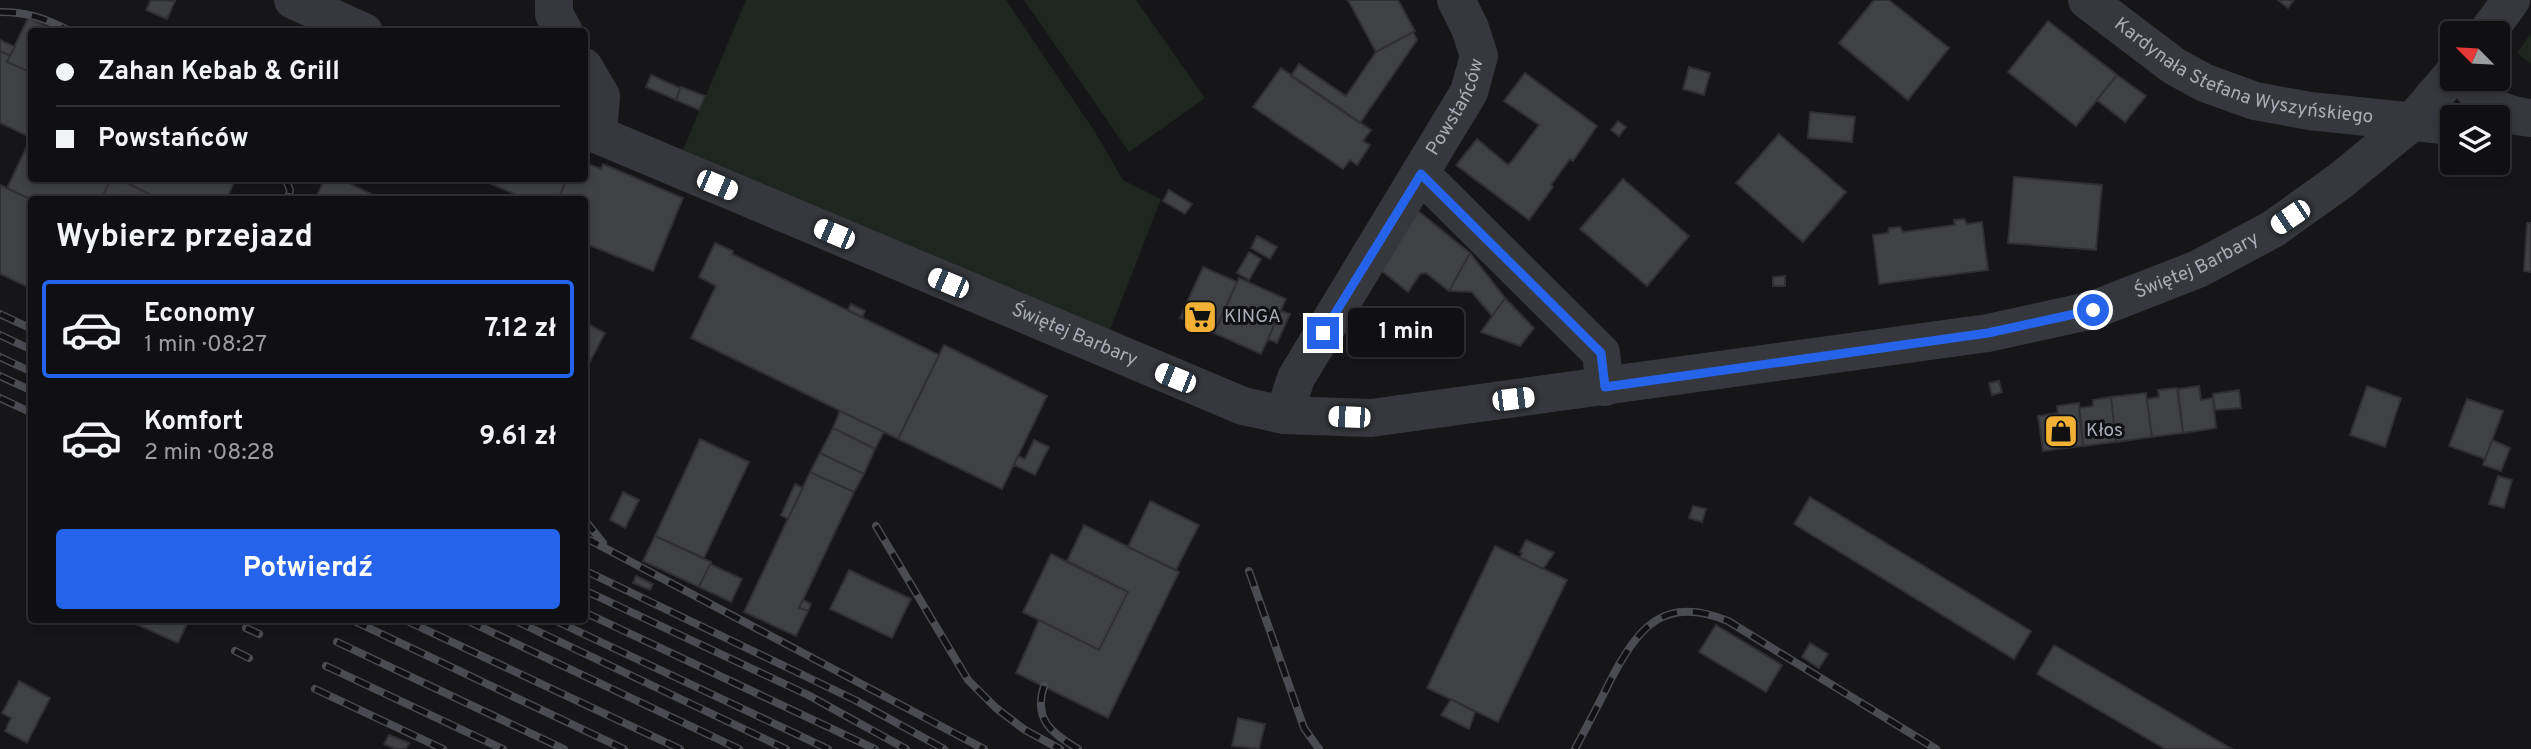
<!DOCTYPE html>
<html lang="pl">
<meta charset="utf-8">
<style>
:root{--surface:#101012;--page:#1e1e20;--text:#f1f3f6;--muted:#9c9d9f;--line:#303032;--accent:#2563eb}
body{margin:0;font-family:Overpass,sans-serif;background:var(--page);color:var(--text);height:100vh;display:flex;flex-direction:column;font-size:26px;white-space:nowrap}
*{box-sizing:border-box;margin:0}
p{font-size:23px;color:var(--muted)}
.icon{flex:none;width:38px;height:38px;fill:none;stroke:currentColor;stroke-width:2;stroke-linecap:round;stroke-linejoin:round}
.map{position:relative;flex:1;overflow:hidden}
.panel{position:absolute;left:28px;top:196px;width:560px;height:427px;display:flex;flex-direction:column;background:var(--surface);border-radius:7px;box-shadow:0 4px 10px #0003,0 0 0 2px var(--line)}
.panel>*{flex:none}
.top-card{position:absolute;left:28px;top:28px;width:560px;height:154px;border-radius:7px;box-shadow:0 4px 10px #0003,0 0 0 2px var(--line);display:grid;align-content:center;height:154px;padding:0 28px;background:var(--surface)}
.needle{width:46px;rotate:294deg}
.controls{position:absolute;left:2440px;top:21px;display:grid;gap:14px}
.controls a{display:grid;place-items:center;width:70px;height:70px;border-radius:7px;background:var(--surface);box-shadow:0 4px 10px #0003,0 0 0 2px var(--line);font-size:35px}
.end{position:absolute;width:32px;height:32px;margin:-16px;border:9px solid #2563eb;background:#fff;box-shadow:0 0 0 4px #fff}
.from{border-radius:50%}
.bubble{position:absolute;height:49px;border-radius:7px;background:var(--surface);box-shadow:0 4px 10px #0003,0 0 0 2px var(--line);font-size:23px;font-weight:700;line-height:49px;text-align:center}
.car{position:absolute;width:21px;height:42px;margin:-21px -10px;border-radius:9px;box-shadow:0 0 5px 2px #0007;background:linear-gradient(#fff 24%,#345 0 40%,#fff 0 76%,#345 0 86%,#fff 0)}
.top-card b{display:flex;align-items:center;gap:24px;height:66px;font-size:26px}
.top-card b+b{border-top:2px solid var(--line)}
.top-card i{width:18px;height:18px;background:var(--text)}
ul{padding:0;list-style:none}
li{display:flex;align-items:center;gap:21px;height:98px;margin:0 14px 10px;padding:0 14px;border:4px solid transparent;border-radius:7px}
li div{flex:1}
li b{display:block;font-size:26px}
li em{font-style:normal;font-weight:700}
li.on{border-color:var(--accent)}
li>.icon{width:63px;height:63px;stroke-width:1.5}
h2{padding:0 28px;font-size:32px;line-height:84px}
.action{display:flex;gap:14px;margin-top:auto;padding:14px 28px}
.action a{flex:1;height:80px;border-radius:7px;background:var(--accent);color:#fff;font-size:28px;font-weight:700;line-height:80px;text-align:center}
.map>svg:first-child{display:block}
.green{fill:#1e261f}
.building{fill:#404145;stroke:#303034;stroke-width:2}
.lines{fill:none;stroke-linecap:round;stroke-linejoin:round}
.minor{stroke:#37383d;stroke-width:38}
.rail-casing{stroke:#4a4c52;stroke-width:8}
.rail{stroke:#111113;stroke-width:5;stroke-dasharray:16;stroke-linecap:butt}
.route{stroke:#2563eb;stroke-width:9}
.labels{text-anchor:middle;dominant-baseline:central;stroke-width:6;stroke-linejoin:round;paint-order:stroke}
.street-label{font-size:19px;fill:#a8adb8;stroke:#111113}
.poi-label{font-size:19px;fill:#a8adb8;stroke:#111113;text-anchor:start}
</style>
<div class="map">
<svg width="2531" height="749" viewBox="0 0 2531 749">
<rect width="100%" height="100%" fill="#161618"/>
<path class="green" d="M746,0H1006L1095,132L1123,180L1161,199L1110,330L683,150Z
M1024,0H1136L1205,98L1129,152Z
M2531,33V64L2517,53Z"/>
<path class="building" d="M151,0L175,1L167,19L146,10Z
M1348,0H1398L1415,31L1376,52Z
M1874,0H1889L1949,48L1908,100L1839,43Z
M2278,0H2294L2288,8Z
M28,18L58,32H32V73L7,62Z
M2048,21L2117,75L2076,126L2008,72Z
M1413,32L1417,40L1360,123L1291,76L1299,64L1346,96L1376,52Z
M0,40L15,47L10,56L0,51Z
M0,51L10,56L7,62L32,73V138L0,123Z
M1689,67L1710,73L1704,95L1683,89Z
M1281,68L1371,130L1363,141L1370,145L1357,165L1350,160L1343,169L1253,107Z
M1525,73L1597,126L1573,161L1570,159L1551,185L1553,187L1529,220L1456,165L1477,139L1508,165L1512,161L1539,125L1504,101Z
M651,75L680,88L676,100L646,87Z
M2117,75L2146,96L2125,122L2097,100Z
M681,87L705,96L699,110L676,100Z
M1810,112L1855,117L1852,142L1808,138Z
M1618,121L1626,127L1619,136L1611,130Z
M1779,134L1846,192L1803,242L1736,183Z
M31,138L32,178H111L101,200H32L7,188Z
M584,162L601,169L603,164L683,198L653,271L584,243V200H558L567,178H584Z
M2014,177L2102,185L2096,250L2008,243Z
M111,178H117L161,200H101Z
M117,178H236L226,200H161Z
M325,178H339L383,200H315Z
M478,178H567L558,200H528Z
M1623,179L1689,236L1647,286L1580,229Z
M0,185L32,200V289L0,274Z
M1169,190L1192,204L1185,214L1163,201Z
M1417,210L1470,253L1449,291L1426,273L1420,274L1408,292L1377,267Z
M1964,219L1967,224L1982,222L1988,270L1879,284L1873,235L1888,233L1889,228L1900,227L1903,232L1955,225L1954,220Z
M2527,223H2531V272L2524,271Z
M1257,236L1277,247L1270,259L1251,248Z
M715,243L733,251L732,254L939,355L898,439L691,338L716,286L699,277Z
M1249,252L1261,259L1249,280L1237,273Z
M1470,253L1505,298L1492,316L1472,292L1449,291Z
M1203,267L1237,282L1214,333L1180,318Z
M1785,276V286H1773V277Z
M1239,278L1286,299L1261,354L1214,333Z
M1505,298L1534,328L1520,346L1481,332Z
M851,304L865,311L862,317L848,310Z
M1281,311L1290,314L1277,343L1268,339Z
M584,322L605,333L584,373Z
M1354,335L1379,338L1376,357L1351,352Z
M944,345L1047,396L1002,489L898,439Z
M1999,381L2002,392L1992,395L1989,383Z
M2199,386L2201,400L2213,398L2216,428L2183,433L2178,389Z
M2367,386L2401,398L2385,447L2350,435Z
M2177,388L2183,433L2152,437L2147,399L2159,397L2158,390Z
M2239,390L2241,408L2215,410L2213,394Z
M2146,393L2152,437L2116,442L2111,397Z
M2111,397L2116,442L2083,446L2079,408L2093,406V400Z
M2467,399L2503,411L2485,459L2449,446Z
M2079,403L2083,446L2043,451L2038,416L2058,413L2057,406Z
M840,411L884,432L875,449L833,428Z
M833,428L875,449L864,474L820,453Z
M700,439L749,462L704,558L655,536Z
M1034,440L1049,447L1035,475L1014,465L1018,456L1025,459Z
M2492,440L2510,448L2501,471L2483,465Z
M820,453L864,474L854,492L810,472Z
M810,472L854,492L799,608L808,611L796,636L744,612Z
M2498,476L2512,480L2504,508L2489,504Z
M795,484L803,488L788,519L781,515Z
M623,492L639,500L625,528L610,520Z
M1810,497L2031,631L2014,659L1794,524Z
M1150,501L1199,525L1176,570L1128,547Z
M1693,506L1706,509L1702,522L1689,518Z
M1084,525L1179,572L1108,718L1016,673L1039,620L1099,650L1128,592L1067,561Z
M655,536L711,562L699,587L643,561Z
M1526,540L1554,553L1543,569L1520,558L1522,553L1520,552Z
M1495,546L1567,580L1498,722L1427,688Z
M1051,554L1128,592L1099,650L1023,612Z
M710,564L742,579L731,602L699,587Z
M849,570L911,599L892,638L830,609Z
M636,576L653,584L650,590L633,583Z
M803,600L811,604L808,611L799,608Z
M127,620H189L178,643Z
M1716,625L1782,665L1766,692L1699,652Z
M1810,643L1828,654L1819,668L1802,657Z
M2054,645L2232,749H2165L2037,674Z
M19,681L50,698L27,743L5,731L11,718L2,713Z
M1451,699L1475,712L1469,729L1441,715Z
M1238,718L1265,724L1259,749L1232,746Z
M389,735L409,743L406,749H396L384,744Z"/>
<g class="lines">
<g class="minor">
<path d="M293,0L364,32"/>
<path d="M554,0V14L564,32"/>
<path id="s1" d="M2087,0L2174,66L2205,83L2255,101L2310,111L2452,126"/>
<path d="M2487,33L2511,0"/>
<path d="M584,67L601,96L598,134"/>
<path d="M2469,79C2477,104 2506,116 2531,118"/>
<path id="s2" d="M584,129L1243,406L1284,415L1371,418L1988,333L2093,310L2198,269L2273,229L2340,181L2411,123L2452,75"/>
<path d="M1421,174L1601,353L1605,387"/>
<path id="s3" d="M1284,415L1296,378L1469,92L1479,56L1470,28L1456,0"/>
</g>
<g class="rail-casing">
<path id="rail" d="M0,12C30,12 46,19 72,32
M285,178L290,190L288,200
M0,314L32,329
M0,335L32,350
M0,357L32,372
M0,376L32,391
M0,398L32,413
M584,519L603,543
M876,526L968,680L996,708L1025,730L1060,749
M584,537L984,749
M584,570L855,700L944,749
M1249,571L1304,728L1319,749
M584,590L808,695L906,749
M584,612L875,749
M352,620L624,749
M405,620L680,749
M466,620L739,749
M514,620L786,749
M554,620L828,749
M246,628L259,634
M337,642L564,749
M235,651L249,658
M326,666L503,749
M1044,686C1033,720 1052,733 1078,749
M315,689L443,749
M1575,749C1587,726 1599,704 1610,681C1638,628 1663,594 1728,621L1936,749"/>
</g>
<use href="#rail" class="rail"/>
</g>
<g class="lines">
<path class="route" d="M1323,333L1421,174L1601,353L1605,387L1988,333L2093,310"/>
</g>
<defs>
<g id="supermarket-square" transform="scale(1.75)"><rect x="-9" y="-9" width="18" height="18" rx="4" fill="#f2b134" stroke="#111113"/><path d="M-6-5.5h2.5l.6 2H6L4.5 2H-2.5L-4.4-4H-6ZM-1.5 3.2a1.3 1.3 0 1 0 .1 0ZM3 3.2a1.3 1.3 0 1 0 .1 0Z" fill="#111"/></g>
<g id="shop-square" transform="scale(1.75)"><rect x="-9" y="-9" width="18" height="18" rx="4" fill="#f2b134" stroke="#111113"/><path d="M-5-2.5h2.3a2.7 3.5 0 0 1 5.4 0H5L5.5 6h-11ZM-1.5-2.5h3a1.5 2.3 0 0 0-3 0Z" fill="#111"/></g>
</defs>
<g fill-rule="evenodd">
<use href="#supermarket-square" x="1200" y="317"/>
<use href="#shop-square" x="2061" y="431"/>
</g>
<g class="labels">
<g class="street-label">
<text stroke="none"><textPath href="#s1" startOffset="177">Kardynała Stefana Wyszyńskiego</textPath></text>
<text stroke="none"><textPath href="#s3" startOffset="354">Powstańców</textPath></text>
<text stroke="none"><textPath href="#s2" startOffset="1687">Świętej Barbary</textPath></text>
<text stroke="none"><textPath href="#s2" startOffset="532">Świętej Barbary</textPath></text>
</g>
<g class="poi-label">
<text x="1224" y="317">KINGA</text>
<text x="2086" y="431">Kłos</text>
</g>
</g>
</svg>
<div class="controls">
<a><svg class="needle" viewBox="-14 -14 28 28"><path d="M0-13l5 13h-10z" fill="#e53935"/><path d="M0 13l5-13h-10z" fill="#9c9d9f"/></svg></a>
<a><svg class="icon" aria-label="layers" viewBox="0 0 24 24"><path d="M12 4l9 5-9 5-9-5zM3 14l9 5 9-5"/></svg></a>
</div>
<i class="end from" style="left:2093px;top:310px"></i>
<i class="end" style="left:1323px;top:333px"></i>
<div class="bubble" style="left:1348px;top:308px;width:116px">1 min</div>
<i class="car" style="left:717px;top:185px;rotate:113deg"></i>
<i class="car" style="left:2290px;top:217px;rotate:236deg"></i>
<i class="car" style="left:834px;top:234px;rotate:293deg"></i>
<i class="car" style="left:948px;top:283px;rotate:293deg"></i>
<i class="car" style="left:1175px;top:378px;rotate:292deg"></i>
<i class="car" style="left:1513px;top:399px;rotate:83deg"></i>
<i class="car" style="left:1349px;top:417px;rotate:272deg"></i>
<div class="top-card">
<b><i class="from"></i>Zahan Kebab &amp; Grill</b>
<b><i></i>Powstańców</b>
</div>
<section class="panel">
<h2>Wybierz przejazd</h2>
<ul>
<li class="on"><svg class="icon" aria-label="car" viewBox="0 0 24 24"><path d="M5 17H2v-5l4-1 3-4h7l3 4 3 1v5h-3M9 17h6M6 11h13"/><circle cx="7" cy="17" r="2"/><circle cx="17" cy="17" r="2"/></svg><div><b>Economy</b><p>1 min · 08:27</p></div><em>7.12 zł</em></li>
<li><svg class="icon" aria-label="car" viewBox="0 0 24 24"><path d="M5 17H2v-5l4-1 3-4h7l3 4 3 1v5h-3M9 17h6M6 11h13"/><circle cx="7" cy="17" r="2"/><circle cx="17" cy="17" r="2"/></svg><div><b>Komfort</b><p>2 min · 08:28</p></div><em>9.61 zł</em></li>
</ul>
<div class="action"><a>Potwierdź</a></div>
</section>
</div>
